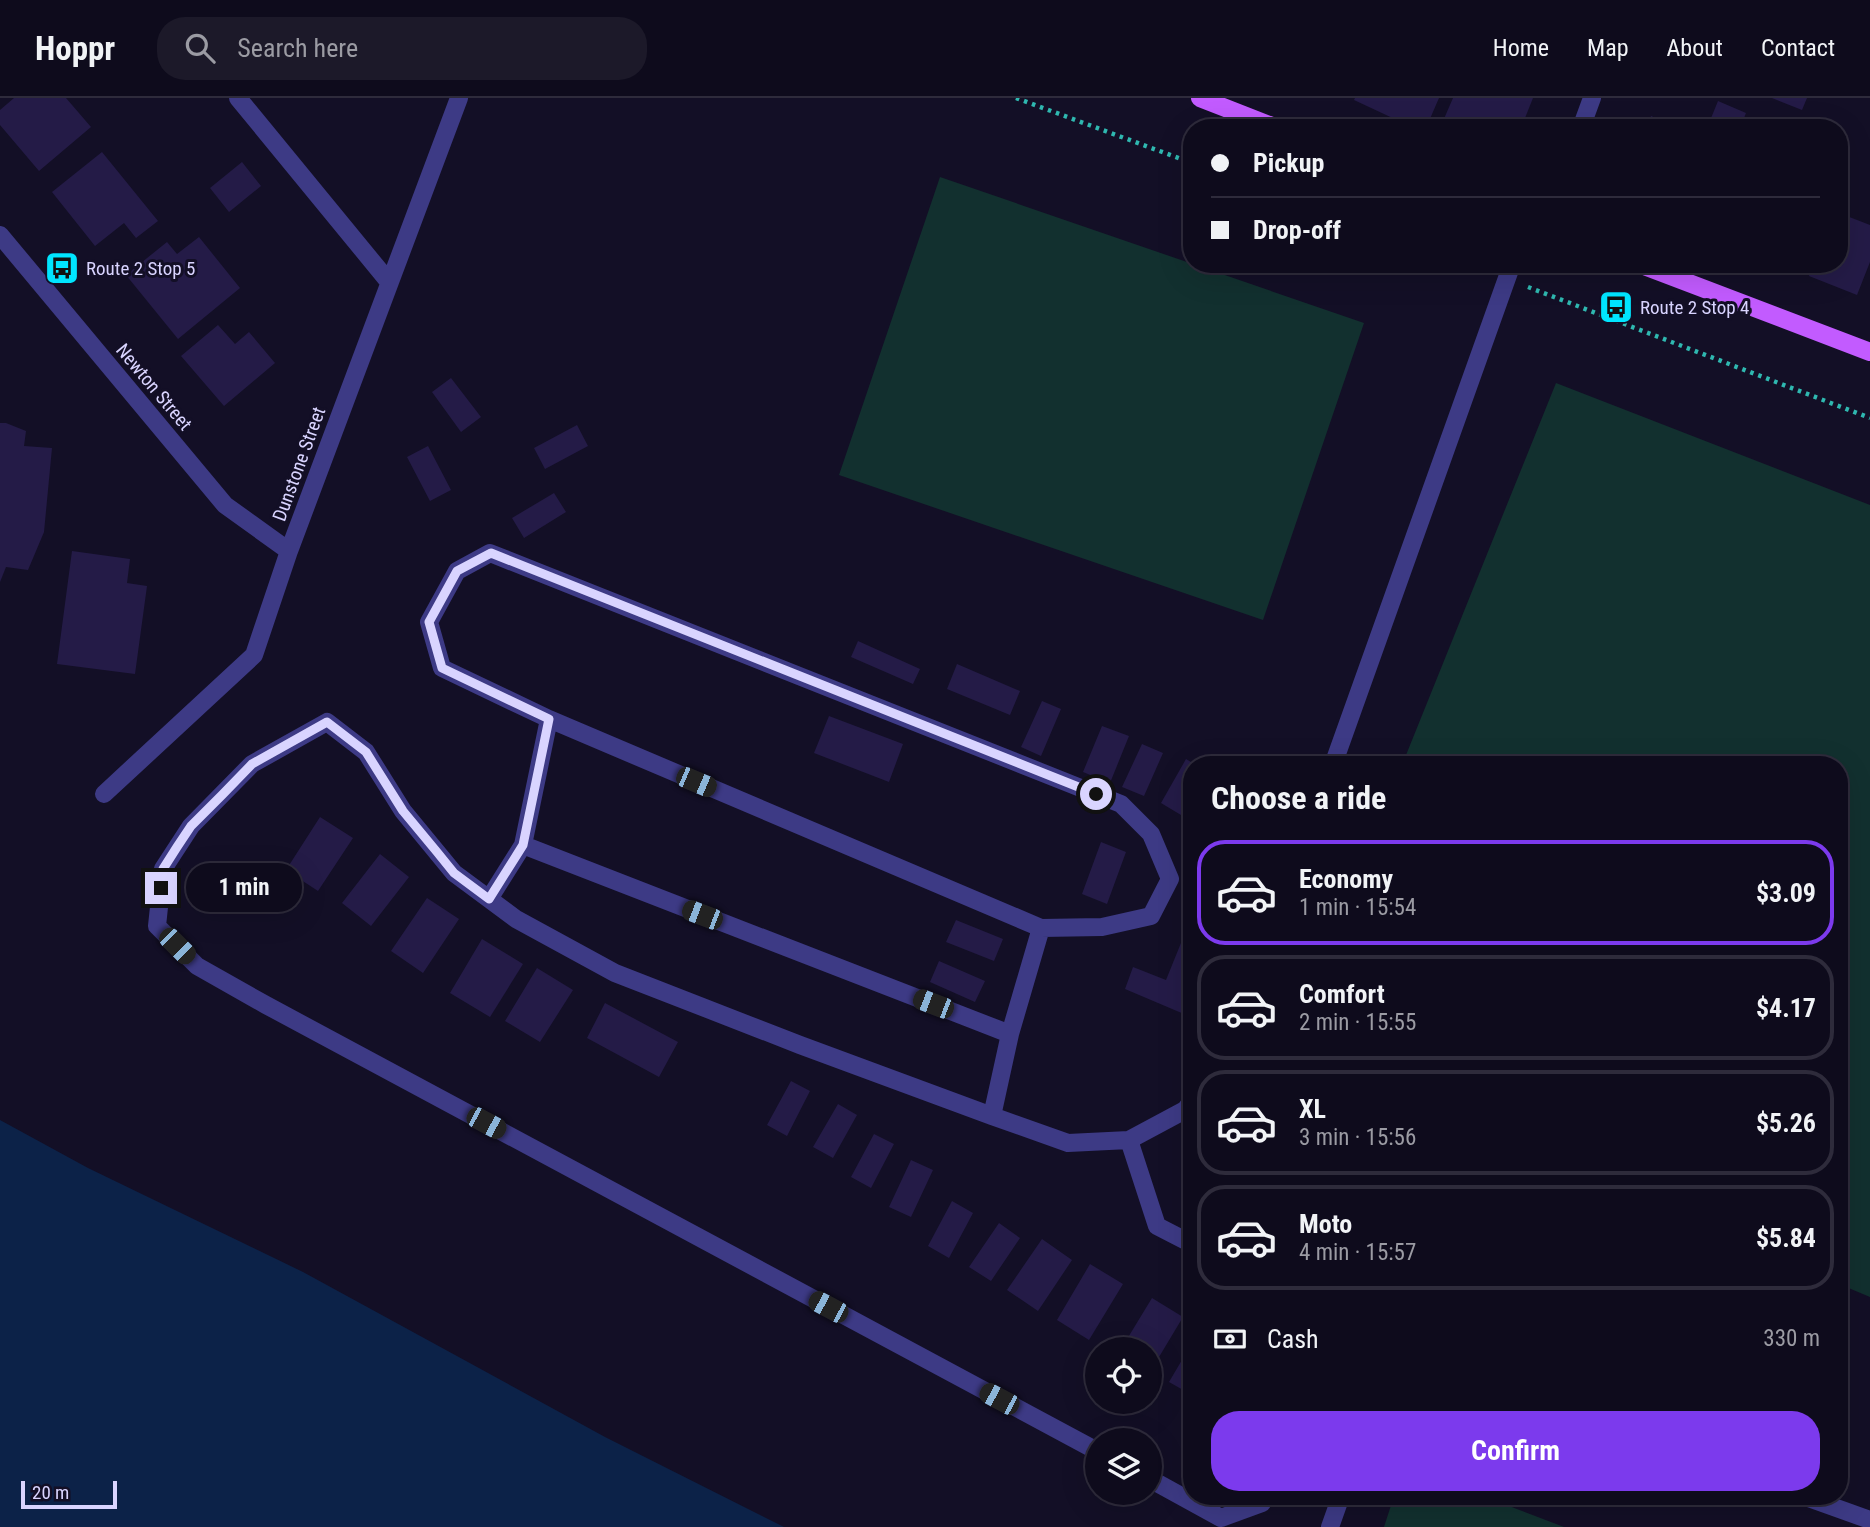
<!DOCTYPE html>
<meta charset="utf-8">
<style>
:root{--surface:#0e0b1c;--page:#1c1929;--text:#f1f3f6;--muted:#9b9ba3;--line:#2e2b3b;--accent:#7c3aed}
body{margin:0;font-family:"Roboto Condensed",sans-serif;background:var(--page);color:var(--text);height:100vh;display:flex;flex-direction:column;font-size:26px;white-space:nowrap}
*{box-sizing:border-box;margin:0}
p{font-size:23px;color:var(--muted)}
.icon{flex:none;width:38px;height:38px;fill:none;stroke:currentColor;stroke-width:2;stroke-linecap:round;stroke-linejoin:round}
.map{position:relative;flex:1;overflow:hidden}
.sheet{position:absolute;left:1183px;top:658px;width:665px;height:749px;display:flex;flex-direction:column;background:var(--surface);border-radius:28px;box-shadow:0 7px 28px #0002,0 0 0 2px var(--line)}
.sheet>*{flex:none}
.banner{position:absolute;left:1183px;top:21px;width:665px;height:154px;border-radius:28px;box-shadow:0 7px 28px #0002,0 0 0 2px var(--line);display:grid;align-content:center;height:154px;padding:0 28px;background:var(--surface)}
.controls{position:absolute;left:1085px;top:1239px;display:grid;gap:14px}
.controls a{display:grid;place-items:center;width:77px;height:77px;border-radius:50%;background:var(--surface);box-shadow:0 7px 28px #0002,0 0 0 2px var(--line);font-size:35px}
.scale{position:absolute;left:21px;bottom:18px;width:96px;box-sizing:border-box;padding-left:7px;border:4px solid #d9d4ff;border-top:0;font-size:19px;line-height:24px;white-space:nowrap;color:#d9d4ff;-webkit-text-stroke:5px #130f26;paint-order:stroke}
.end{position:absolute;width:32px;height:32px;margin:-16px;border:9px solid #d9d4ff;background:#111;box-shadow:0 0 0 4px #111}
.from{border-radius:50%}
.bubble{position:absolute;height:49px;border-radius:24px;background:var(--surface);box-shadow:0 7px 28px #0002,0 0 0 2px var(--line);font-size:23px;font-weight:700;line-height:49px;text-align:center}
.car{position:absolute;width:21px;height:42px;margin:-21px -10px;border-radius:9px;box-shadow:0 0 5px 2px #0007;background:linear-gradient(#222 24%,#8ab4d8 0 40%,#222 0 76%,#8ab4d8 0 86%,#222 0)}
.banner b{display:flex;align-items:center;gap:24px;height:66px;font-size:26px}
.banner b+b{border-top:2px solid var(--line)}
.banner i{width:18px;height:18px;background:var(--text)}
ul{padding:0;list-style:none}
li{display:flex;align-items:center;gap:21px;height:105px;margin:0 14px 10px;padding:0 14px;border:4px solid var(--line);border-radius:28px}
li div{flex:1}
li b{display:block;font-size:26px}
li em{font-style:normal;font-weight:700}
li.on{border-color:var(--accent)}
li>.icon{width:63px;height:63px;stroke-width:1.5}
h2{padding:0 28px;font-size:32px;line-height:84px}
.pay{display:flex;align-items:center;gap:18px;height:77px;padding:0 28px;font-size:26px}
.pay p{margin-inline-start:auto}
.action{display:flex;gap:14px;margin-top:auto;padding:14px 28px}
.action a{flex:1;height:80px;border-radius:28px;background:var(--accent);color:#fff;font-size:28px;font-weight:700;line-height:80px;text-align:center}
header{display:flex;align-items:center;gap:42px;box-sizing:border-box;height:98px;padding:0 35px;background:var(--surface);border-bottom:2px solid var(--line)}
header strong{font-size:33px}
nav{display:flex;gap:38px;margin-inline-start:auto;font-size:24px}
.search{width:490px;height:63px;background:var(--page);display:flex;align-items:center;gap:18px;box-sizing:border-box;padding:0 24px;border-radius:28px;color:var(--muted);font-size:26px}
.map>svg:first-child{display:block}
.green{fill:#12302f}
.water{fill:#0c2248}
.building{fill:#241b47}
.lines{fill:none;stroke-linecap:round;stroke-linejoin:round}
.path{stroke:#2fb8b0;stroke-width:4.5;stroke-dasharray:3.5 5;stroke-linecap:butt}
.minor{stroke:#3d3a85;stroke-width:18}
.major{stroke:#c25bff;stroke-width:18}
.route{stroke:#d9d4ff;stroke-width:9}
.labels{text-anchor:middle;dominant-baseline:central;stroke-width:6;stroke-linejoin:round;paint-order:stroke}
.poi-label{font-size:19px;fill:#d9d4ff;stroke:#130f26;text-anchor:start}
.street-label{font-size:19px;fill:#d9d4ff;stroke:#130f26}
</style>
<header>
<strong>Hoppr</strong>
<div class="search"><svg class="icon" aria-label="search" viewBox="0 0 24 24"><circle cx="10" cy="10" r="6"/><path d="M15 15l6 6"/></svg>Search here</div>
<nav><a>Home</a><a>Map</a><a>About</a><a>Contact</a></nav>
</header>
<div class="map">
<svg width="1870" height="1429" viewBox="0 0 1870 1429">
<rect width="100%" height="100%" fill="#130f26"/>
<path class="green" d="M940,79L1364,225L1263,522L839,377Z
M1556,285L1870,407V1199L1839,1186V667H1402Z
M1394,1398H1483L1564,1429H1384Z"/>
<path class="water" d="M0,1022L88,1070L303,1174L605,1339L784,1429H0Z"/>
<path class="building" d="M14,0H66L91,29L39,73L0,27V12Z
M1355,0H1439L1426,30H1414L1354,2Z
M1453,0H1533L1521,30H1440Z
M1772,0H1807L1802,12Z
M1718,3L1746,15L1740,30H1707Z
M1651,18L1679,30H1647Z
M102,54L158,123L136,140L124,125L95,148L52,94Z
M242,64L261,88L229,114L210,90Z
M1839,115L1870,127V164L1857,197L1809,178L1814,166H1839Z
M199,139L240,190L178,241L126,177L167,144L177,156Z
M218,227L235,246L249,234L275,265L224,308L181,258Z
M451,280L481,319L461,334L432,294Z
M0,325H6L26,333L24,348L52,350L44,434L28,472L6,469L0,484Z
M577,327L588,348L545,371L534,350Z
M428,348L451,392L430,403L407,359Z
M554,395L566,414L524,440L512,420Z
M72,453L130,461L127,485L147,488L135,576L57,566Z
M858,543L920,571L913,586L851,559Z
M957,566L1020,593L1010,617L947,591Z
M1042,603L1061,611L1041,658L1021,649Z
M829,618L903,646L889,684L814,655Z
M1102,628L1129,638L1110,685L1083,674Z
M1142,646L1163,655L1144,698L1122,689Z
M1186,661L1196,667H1192V698L1181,717L1161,705Z
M320,719L353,740L318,793L286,772Z
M1101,744L1126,754L1107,806L1082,796Z
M380,756L409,779L371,828L342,805Z
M427,800L459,821L423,875L391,853Z
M956,822L1003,841L994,863L946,844Z
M1185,835L1192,838L1191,919L1125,891L1133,869L1166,882Z
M482,841L523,866L490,919L450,895Z
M939,863L985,883L975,904L930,884Z
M537,870L573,892L540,944L505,923Z
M605,905L678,944L659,979L587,940Z
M791,983L810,993L787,1038L767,1027Z
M838,1006L857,1017L833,1060L813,1049Z
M874,1036L894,1046L871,1090L851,1079Z
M911,1062L933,1072L911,1119L889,1109Z
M952,1103L973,1115L949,1160L928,1148Z
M999,1125L1020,1140L991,1183L969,1169Z
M1042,1141L1072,1162L1038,1213L1007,1192Z
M1090,1166L1123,1186L1089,1242L1057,1222Z
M1152,1200L1183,1219L1150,1274V1251H1121Z
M1192,1245V1297L1169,1284Z"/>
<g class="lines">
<path class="path" d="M1016,0L1192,65
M1468,166L1483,172
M1528,189L1870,320"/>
<path class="minor" d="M238,0L389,184
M1581,30L1592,0
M0,137L225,407L289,453
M549,621L442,570L429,524L457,473L490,455L1121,706L1151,736L1170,781L1151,818L1102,829L1041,830
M1333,667L1512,166
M104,696L254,557L289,453L459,0
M523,747L549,621L1041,830L1010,936
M489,801L523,747L1010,936L992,1018
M1129,1042L1157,1128L1192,1146
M1097,1353L266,907L197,868L157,828L163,771L191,728L252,666L327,624L366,654L403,713L454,775L516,821L615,875L800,947L992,1018L1068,1045L1129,1042L1185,1012L1192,1003
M1150,1381L1221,1420L1262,1405L1266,1398
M1803,1398L1870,1422
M1330,1429L1341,1398"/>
<path class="major" d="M1200,0L1277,30
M1639,166L1870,254"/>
</g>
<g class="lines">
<path class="route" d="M161,790L163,771L177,749L191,728L222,697L252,666L327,624L366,654L403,713L437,754L454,775L489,801L523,747L549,621L442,570L429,524L457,473L491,455L1096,696"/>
</g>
<defs>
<g id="bus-square" transform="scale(1.75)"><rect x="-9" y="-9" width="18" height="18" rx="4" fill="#00e5ff" stroke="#130f26"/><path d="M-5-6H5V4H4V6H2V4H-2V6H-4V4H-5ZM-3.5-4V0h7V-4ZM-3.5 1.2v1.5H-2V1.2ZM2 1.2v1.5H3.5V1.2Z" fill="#111"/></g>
</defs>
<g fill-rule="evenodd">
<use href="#bus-square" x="62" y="170"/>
<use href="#bus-square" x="1616" y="209"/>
</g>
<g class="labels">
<g class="poi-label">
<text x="86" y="170">Route 2 Stop 5</text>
<text x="1640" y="209">Route 2 Stop 4</text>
</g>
<g class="street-label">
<text transform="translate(154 289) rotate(50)">Newton Street</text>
<text transform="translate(299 366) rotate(-70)">Dunstone Street</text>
</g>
</g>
</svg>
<div class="controls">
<a><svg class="icon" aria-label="locate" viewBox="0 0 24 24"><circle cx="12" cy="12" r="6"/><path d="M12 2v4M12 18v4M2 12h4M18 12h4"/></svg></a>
<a><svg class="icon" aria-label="layers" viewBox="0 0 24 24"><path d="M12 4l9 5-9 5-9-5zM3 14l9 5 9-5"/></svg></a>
</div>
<div class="scale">20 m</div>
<i class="end from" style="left:1096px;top:696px"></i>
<i class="end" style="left:161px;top:790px"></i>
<div class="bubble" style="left:186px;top:765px;width:116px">1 min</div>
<i class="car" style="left:696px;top:684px;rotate:113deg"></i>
<i class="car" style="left:702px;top:817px;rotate:291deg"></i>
<i class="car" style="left:177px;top:848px;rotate:135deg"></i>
<i class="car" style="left:933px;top:906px;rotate:291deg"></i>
<i class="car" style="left:486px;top:1025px;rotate:118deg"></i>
<i class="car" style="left:828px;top:1209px;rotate:298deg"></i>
<i class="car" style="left:999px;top:1301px;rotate:298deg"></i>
<div class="banner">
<b><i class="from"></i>Pickup</b>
<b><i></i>Drop-off</b>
</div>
<section class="sheet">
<h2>Choose a ride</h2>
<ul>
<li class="on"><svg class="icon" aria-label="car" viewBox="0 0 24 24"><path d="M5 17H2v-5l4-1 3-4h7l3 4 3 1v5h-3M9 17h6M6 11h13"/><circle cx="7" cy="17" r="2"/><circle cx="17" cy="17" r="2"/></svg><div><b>Economy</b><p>1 min · 15:54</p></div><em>$3.09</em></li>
<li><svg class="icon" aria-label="car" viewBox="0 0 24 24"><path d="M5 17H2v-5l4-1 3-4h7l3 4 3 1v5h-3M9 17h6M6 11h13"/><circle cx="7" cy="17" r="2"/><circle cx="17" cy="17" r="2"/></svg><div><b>Comfort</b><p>2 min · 15:55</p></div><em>$4.17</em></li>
<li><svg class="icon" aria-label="car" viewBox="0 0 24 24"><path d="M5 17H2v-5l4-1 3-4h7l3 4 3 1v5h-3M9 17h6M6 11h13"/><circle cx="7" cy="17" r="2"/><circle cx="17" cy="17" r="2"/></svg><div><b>XL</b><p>3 min · 15:56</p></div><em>$5.26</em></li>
<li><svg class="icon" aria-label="car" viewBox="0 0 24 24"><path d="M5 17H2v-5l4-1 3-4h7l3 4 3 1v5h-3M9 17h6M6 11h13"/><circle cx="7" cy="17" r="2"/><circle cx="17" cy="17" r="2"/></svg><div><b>Moto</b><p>4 min · 15:57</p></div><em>$5.84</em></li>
</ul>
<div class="pay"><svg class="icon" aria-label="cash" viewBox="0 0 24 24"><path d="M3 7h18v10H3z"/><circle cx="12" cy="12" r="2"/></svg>Cash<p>330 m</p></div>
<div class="action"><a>Confirm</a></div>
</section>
</div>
